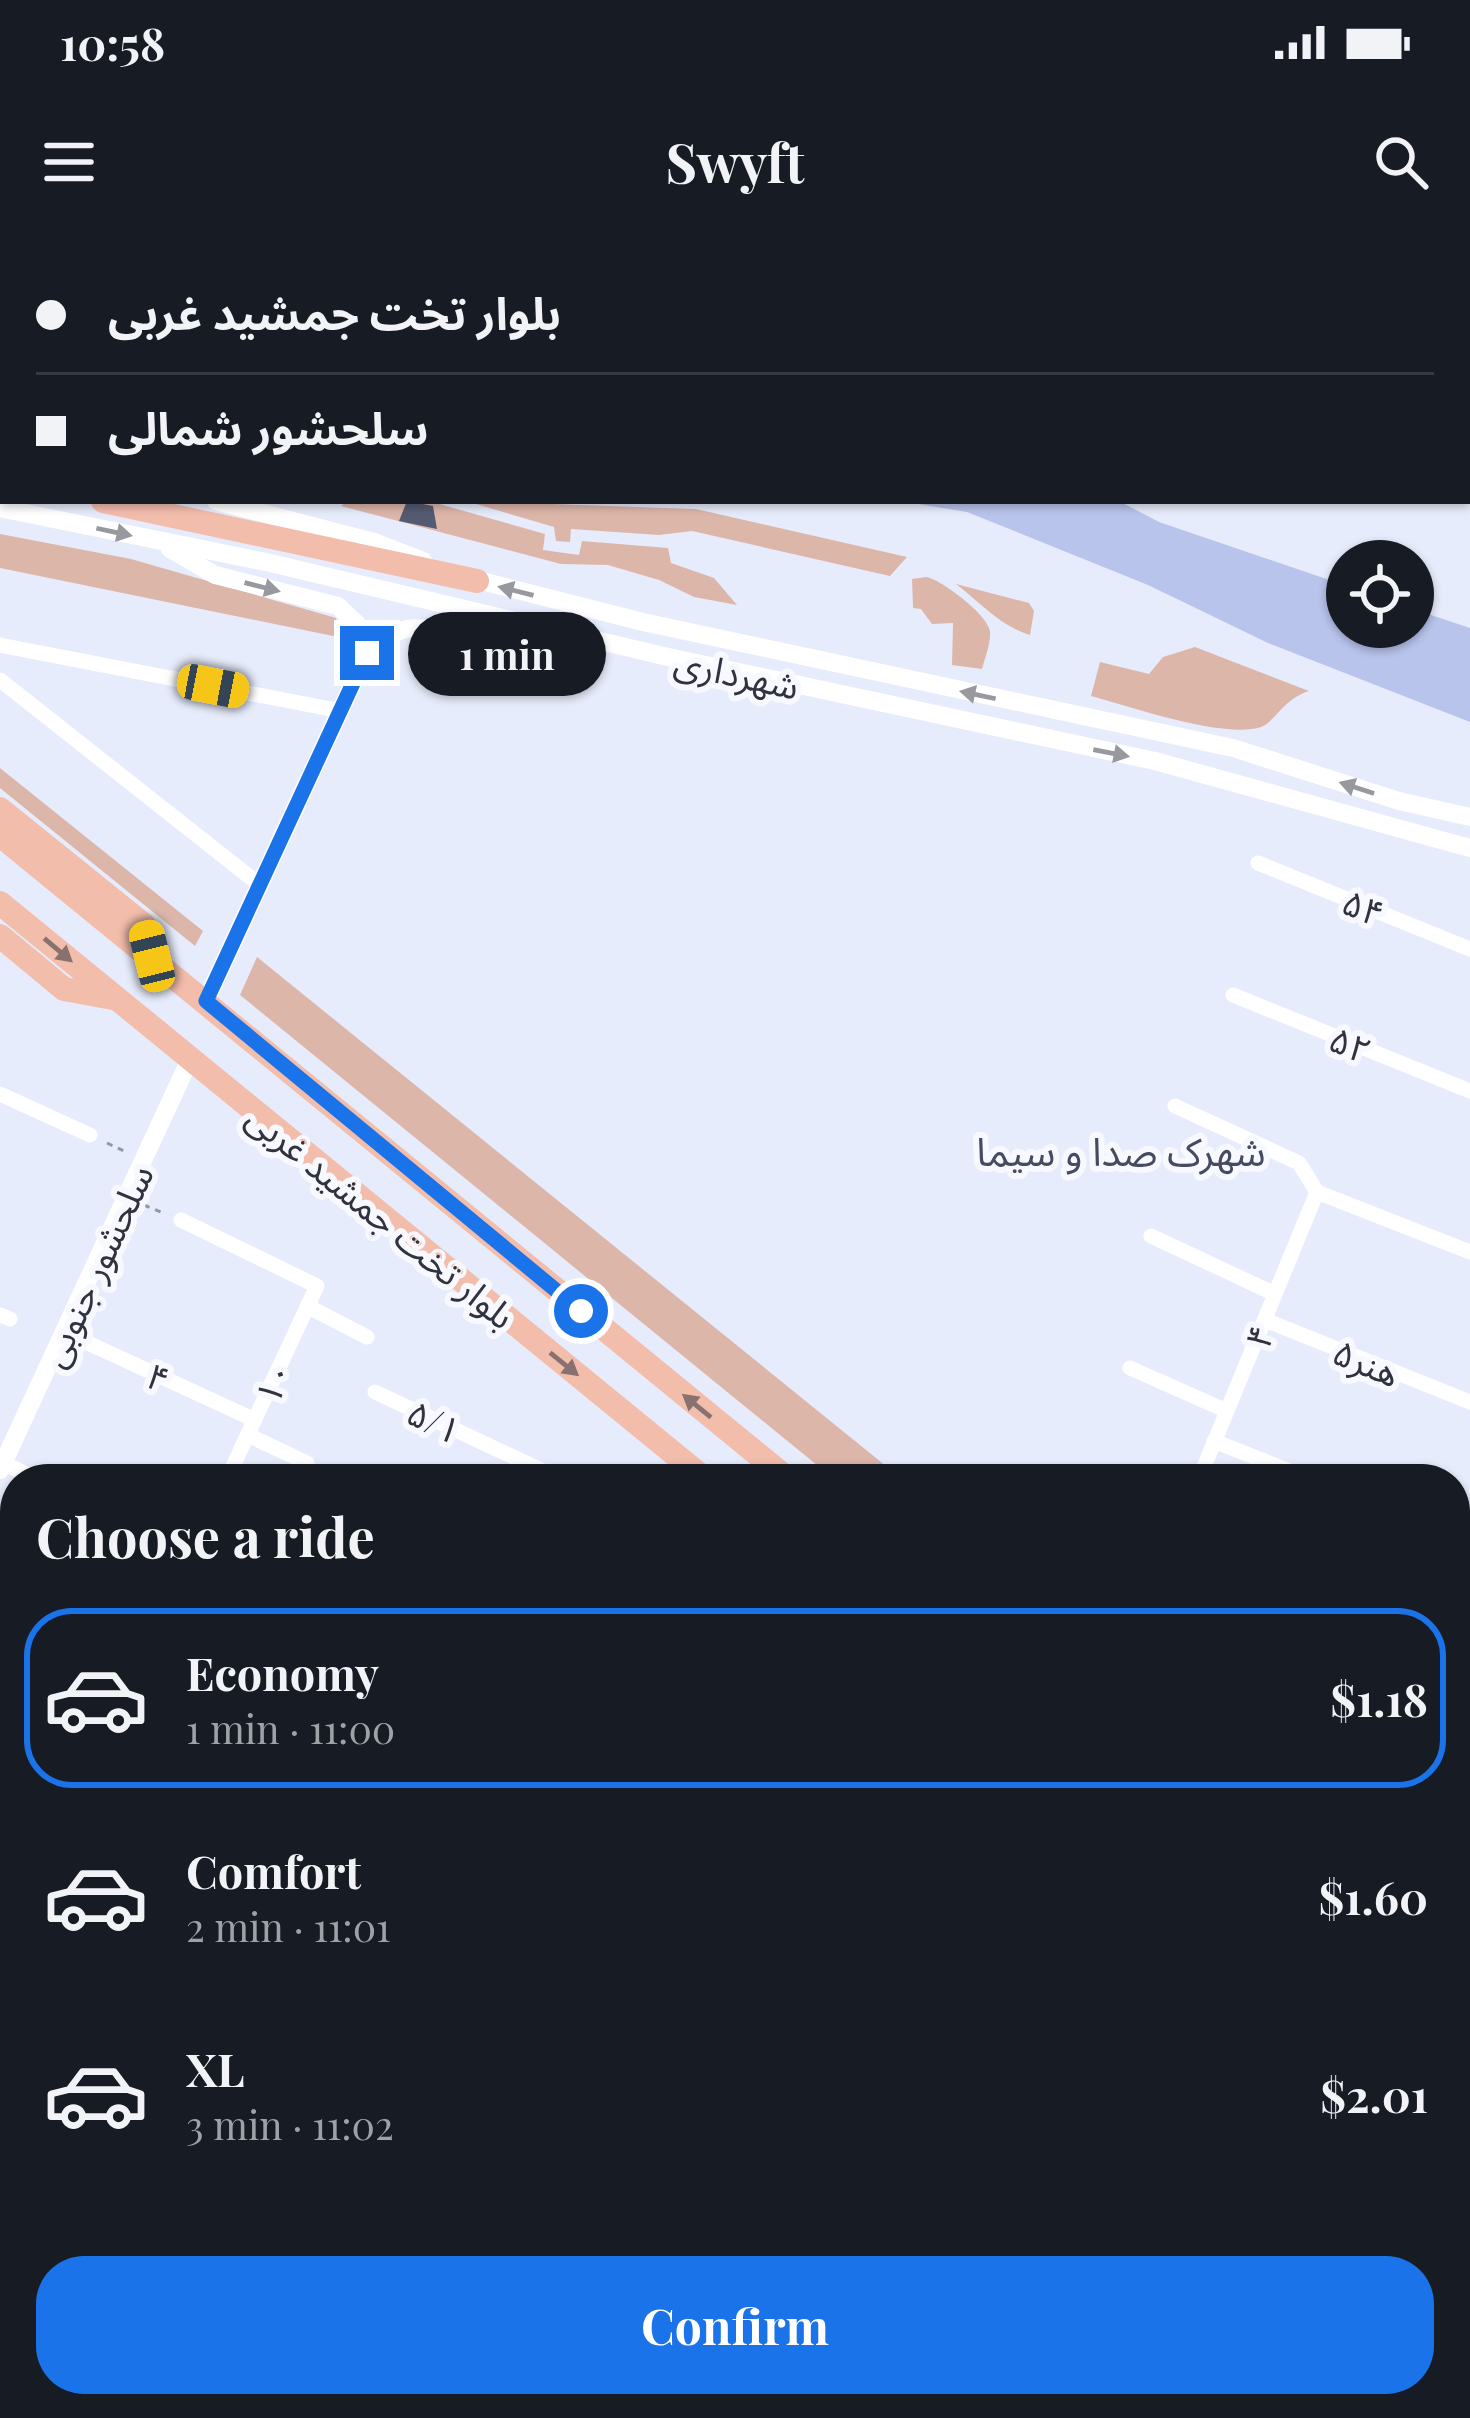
<!DOCTYPE html>
<meta charset="utf-8">
<style>
:root{--surface:#171b24;--page:#242831;--text:#f1f3f6;--muted:#9ea1a6;--line:#363941;--accent:#1a73e8}
body{margin:0;font-family:"Playfair Display","Noto Sans Arabic",serif;background:var(--page);color:var(--text);height:100vh;display:flex;flex-direction:column;font-size:45px;white-space:nowrap}
*{box-sizing:border-box;margin:0}
p{font-size:39px;color:var(--muted)}
.icon{flex:none;width:66px;height:66px;fill:none;stroke:currentColor;stroke-width:2;stroke-linecap:round;stroke-linejoin:round}
.map{position:relative;flex:1;overflow:hidden}
.side{position:absolute;left:0px;top:1224px;width:1470px;height:954px;display:flex;flex-direction:column;background:var(--surface);border-radius:48px 48px 0 0;box-shadow:0 3px 9px #0004}
.side>*{flex:none}
.hud{position:absolute;left:0px;top:0px;width:1470px;height:264px;box-shadow:0 3px 9px #0004;display:grid;align-content:center;height:264px;padding:0 36px;background:var(--surface)}
.controls{position:absolute;left:1326px;top:300px;display:grid;gap:24px}
.controls a{display:grid;place-items:center;width:108px;height:108px;border-radius:50%;background:var(--surface);box-shadow:0 3px 9px #0004;font-size:60px}
.end{position:absolute;width:54px;height:54px;margin:-27px;border:15px solid #1a73e8;background:#fff;box-shadow:0 0 0 6px #fff}
.from{border-radius:50%}
.bubble{position:absolute;height:84px;border-radius:42px;background:var(--surface);box-shadow:0 3px 9px #0004;font-size:39px;font-weight:700;line-height:84px;text-align:center}
.car{position:absolute;width:36px;height:72px;margin:-36px -18px;border-radius:15px;box-shadow:0 0 9px 3px #0007;background:linear-gradient(#f5c518 24%,#345 0 40%,#f5c518 0 76%,#345 0 86%,#f5c518 0)}
.hud b{display:flex;align-items:center;gap:42px;height:114px;font-size:45px}
.hud b+b{border-top:3px solid var(--line)}
.hud i{width:30px;height:30px;background:var(--text)}
ul{padding:0;list-style:none}
li{display:flex;align-items:center;gap:36px;height:180px;margin:0 24px 18px;padding:0 12px;border:6px solid transparent;border-radius:48px}
li div{flex:1}
li b{display:block;font-size:45px}
li em{font-style:normal;font-weight:700}
li.selected{border-color:var(--accent)}
li>.icon{width:108px;height:108px;stroke-width:1.5}
h2{padding:0 36px;font-size:54px;line-height:144px}
.cta{display:flex;gap:24px;margin-top:auto;padding:24px 36px}
.cta a{flex:1;height:138px;border-radius:48px;background:var(--accent);color:#fff;font-size:48px;font-weight:700;line-height:138px;text-align:center}
.status{display:flex;justify-content:space-between;align-items:center;height:84px;padding:0 60px;background:var(--surface);direction:ltr}
.status svg{height:33px;fill:currentColor}
header{display:flex;justify-content:space-between;align-items:center;height:156px;padding:0 36px;background:var(--surface);font-size:54px;font-weight:700}
.map>svg:first-child{display:block}
.green{fill:#ddb6aa}
.water{fill:#b9c4ed}
.building{fill:#545a71}
.lines{fill:none;stroke-linecap:round;stroke-linejoin:round}
.path{stroke:#9297a4;stroke-width:3;stroke-dasharray:6 6;stroke-linecap:butt}
.minor{stroke:#fff;stroke-width:15}
.tertiary{stroke:#fff;stroke-width:18}
.secondary{stroke:#f9ded6;stroke-width:21}
.primary{stroke:#f3bdac;stroke-width:24}
.oneway{fill:#98999e}
.oneway2{fill:#88716f}
.route{stroke:#1a73e8;stroke-width:15}
.labels{text-anchor:middle;dominant-baseline:central;stroke-width:12;stroke-linejoin:round;paint-order:stroke}
.street-label{font-size:36px;fill:#30333d;stroke:#f8f9ff}
.neighbourhood-label{font-size:39px;fill:#454b61;stroke:#f8f9ff}
</style>
<div class="status"><b>10:58</b><svg viewBox="0 0 49 12"><path d="M0 12V9h3v3zM5 12V6h3v6zM10 12V3h3v9zM15 12V0h3v12zM26 1h20v11H26zM47 4h2v5h-2z"/></svg></div>
<header><svg class="icon" aria-label="menu" viewBox="0 0 24 24"><path d="M4 6h16M4 12h16M4 18h16"/></svg>Swyft<svg class="icon" aria-label="search" viewBox="0 0 24 24"><circle cx="10" cy="10" r="6"/><path d="M15 15l6 6"/></svg></header>
<div class="map">
<svg width="1470" height="2178" viewBox="0 0 1470 2178">
<rect width="100%" height="100%" fill="#e7ecfc"/>
<path class="green" d="M347,261H429L545,294L543,310L579,315L582,301L668,308L671,323L714,338L737,365L694,357L659,340L608,325L561,324L341,266Z
M466,261L696,269L907,317L890,336L692,291L659,295L571,289L570,302L556,301L554,287Z
M0,294L131,319L336,378L338,397L0,328Z
M926,337C941,339 988,375 990,391C991,403 985,418 982,429L952,425L953,383L932,384L921,369L913,368L912,339Z
M956,344L1029,363L1034,371L1030,395C1000,386 981,363 956,344Z
M1195,407L1309,451C1281,460 1275,484 1258,488C1217,497 1132,467 1091,456L1100,422L1149,434L1163,417Z
M0,528L203,691L195,706L0,548Z
M257,717L902,1239H834L240,755Z
M1455,1468L1470,1474V1570L1455,1564Z"/>
<path class="water" d="M900,261H1119L1159,282L1347,346V387H1413V369L1470,388V482L1268,403L1148,345L967,272Z"/>
<path class="building" d="M407,261L433,266L437,289L399,281Z"/>
<g class="lines">
<path class="path" d="M107,903L126,912
M144,965L163,973"/>
<path class="minor" d="M744,3V0
M1139,3L1140,0
M0,405L341,471
M0,440L260,645
M1258,623L1470,709
M1233,755L1470,851
M0,854L90,895
M1175,866L1299,923L1317,952
M1317,952L1470,1012
M181,980L317,1046L227,1239
M1151,996L1275,1054
M307,1066L367,1097
M0,1075L10,1079
M1265,1080L1470,1162
M64,1092L255,1180
M1130,1128L1227,1171
M375,1152L560,1239
M248,1195L307,1223
M1214,1201L1309,1239
M3,1223L37,1239
M1058,1232L1073,1239
M1199,1239L1317,952
M1455,1298L1470,1304
M2,1381L15,1387
M1455,1448L1470,1454
M0,1491L15,1498
M1455,1592L1470,1598
M0,1697L15,1704
M0,1816L15,1823
M1455,1938L1470,1944
M0,2007L15,2013
M1455,2106L1470,2114
M0,2127L12,2110
M773,2163L805,2178
M1205,2163L1239,2178
M491,2168L513,2178
M74,2178L84,2163
M747,2178L755,2163
M1049,2178L1056,2163
M1260,2178L1267,2163"/>
<path class="tertiary" d="M0,207H3
M216,261L374,302L423,321
M0,268L266,322L668,417L1155,521L1470,608
M170,309L215,335L338,366L357,384L367,413C408,377 411,391 459,390C475,390 492,386 508,383
M466,337L643,382L1233,508L1399,561L1470,577
M206,761L367,413
M0,1230L190,819
M0,2104L15,2111
M121,2163L152,2178
M302,2178L318,2163"/>
<path class="secondary" d="M443,0L450,3
M565,0L581,3
M1467,189L1470,190
M1467,227L1470,228"/>
<path class="primary" d="M0,237L3,238
M103,261L477,341
M0,569L144,685L152,716
M0,595L788,1239
M0,663L705,1239
M0,696L64,749L113,758
M1455,1737L1470,1748
M1455,1805L1470,1815"/>
</g>
<defs><path id="oneway-solid" d="M-6-.8H1V-3.2L6.5 0L1 3.2V.8H-6Z" transform="scale(3)"/></defs>
<g class="oneway">
<use href="#oneway-solid" transform="translate(114 292) rotate(12)"/>
<use href="#oneway-solid" transform="translate(262 347) rotate(14)"/>
<use href="#oneway-solid" transform="translate(516 351) rotate(-166)"/>
<use href="#oneway-solid" transform="translate(978 455) rotate(-168)"/>
<use href="#oneway-solid" transform="translate(1111 513) rotate(11)"/>
<use href="#oneway-solid" transform="translate(1357 548) rotate(-162)"/>
</g>
<g class="oneway2">
<use href="#oneway-solid" transform="translate(58 710) rotate(40)"/>
<use href="#oneway-solid" transform="translate(564 1124) rotate(39)"/>
<use href="#oneway-solid" transform="translate(697 1166) rotate(-141)"/>
</g>
<g class="lines">
<path class="route" d="M367,413L206,761L581,1071"/>
</g>
<g class="labels">
<g class="street-label">
<text transform="translate(737 432) rotate(12)">شهرداری</text>
<text transform="translate(1364 666) rotate(22)">۵۴</text>
<text transform="translate(1351 803) rotate(22)">۵۲</text>
<text transform="translate(382 975) rotate(39)">بلوار تخت جمشید غربی</text>
<text transform="translate(95 1025) rotate(-65)">سلحشور جنوبی</text>
<text transform="translate(1258 1096) rotate(-68)">۴</text>
<text transform="translate(1367 1121) rotate(22)">هنر۵</text>
<text transform="translate(159 1136) rotate(25)">۴</text>
<text transform="translate(272 1142) rotate(-65)">۱۰</text>
<text transform="translate(435 1180) rotate(25)">۵/۱</text>
</g>
<g class="neighbourhood-label">
<text x="1121" y="910">شهرک صدا و سیما</text>
</g>
</g>
</svg>
<div class="controls">
<a><svg class="icon" aria-label="locate" viewBox="0 0 24 24"><circle cx="12" cy="12" r="6"/><path d="M12 2v4M12 18v4M2 12h4M18 12h4"/></svg></a>
</div>
<i class="end from" style="left:581px;top:1071px"></i>
<i class="end" style="left:367px;top:413px"></i>
<div class="bubble" style="left:408px;top:372px;width:198px">1 min</div>
<i class="car" style="left:213px;top:446px;rotate:101deg"></i>
<i class="car" style="left:152px;top:716px;rotate:346deg"></i>
<div class="hud">
<b><i class="from"></i>بلوار تخت جمشید غربی</b>
<b><i></i>سلحشور شمالی</b>
</div>
<section class="side">
<h2>Choose a ride</h2>
<ul>
<li class="selected"><svg class="icon" aria-label="car" viewBox="0 0 24 24"><path d="M5 17H2v-5l4-1 3-4h7l3 4 3 1v5h-3M9 17h6M6 11h13"/><circle cx="7" cy="17" r="2"/><circle cx="17" cy="17" r="2"/></svg><div><b>Economy</b><p>1 min · 11:00</p></div><em>$1.18</em></li>
<li><svg class="icon" aria-label="car" viewBox="0 0 24 24"><path d="M5 17H2v-5l4-1 3-4h7l3 4 3 1v5h-3M9 17h6M6 11h13"/><circle cx="7" cy="17" r="2"/><circle cx="17" cy="17" r="2"/></svg><div><b>Comfort</b><p>2 min · 11:01</p></div><em>$1.60</em></li>
<li><svg class="icon" aria-label="car" viewBox="0 0 24 24"><path d="M5 17H2v-5l4-1 3-4h7l3 4 3 1v5h-3M9 17h6M6 11h13"/><circle cx="7" cy="17" r="2"/><circle cx="17" cy="17" r="2"/></svg><div><b>XL</b><p>3 min · 11:02</p></div><em>$2.01</em></li>
</ul>
<div class="cta"><a>Confirm</a></div>
</section>
</div>
